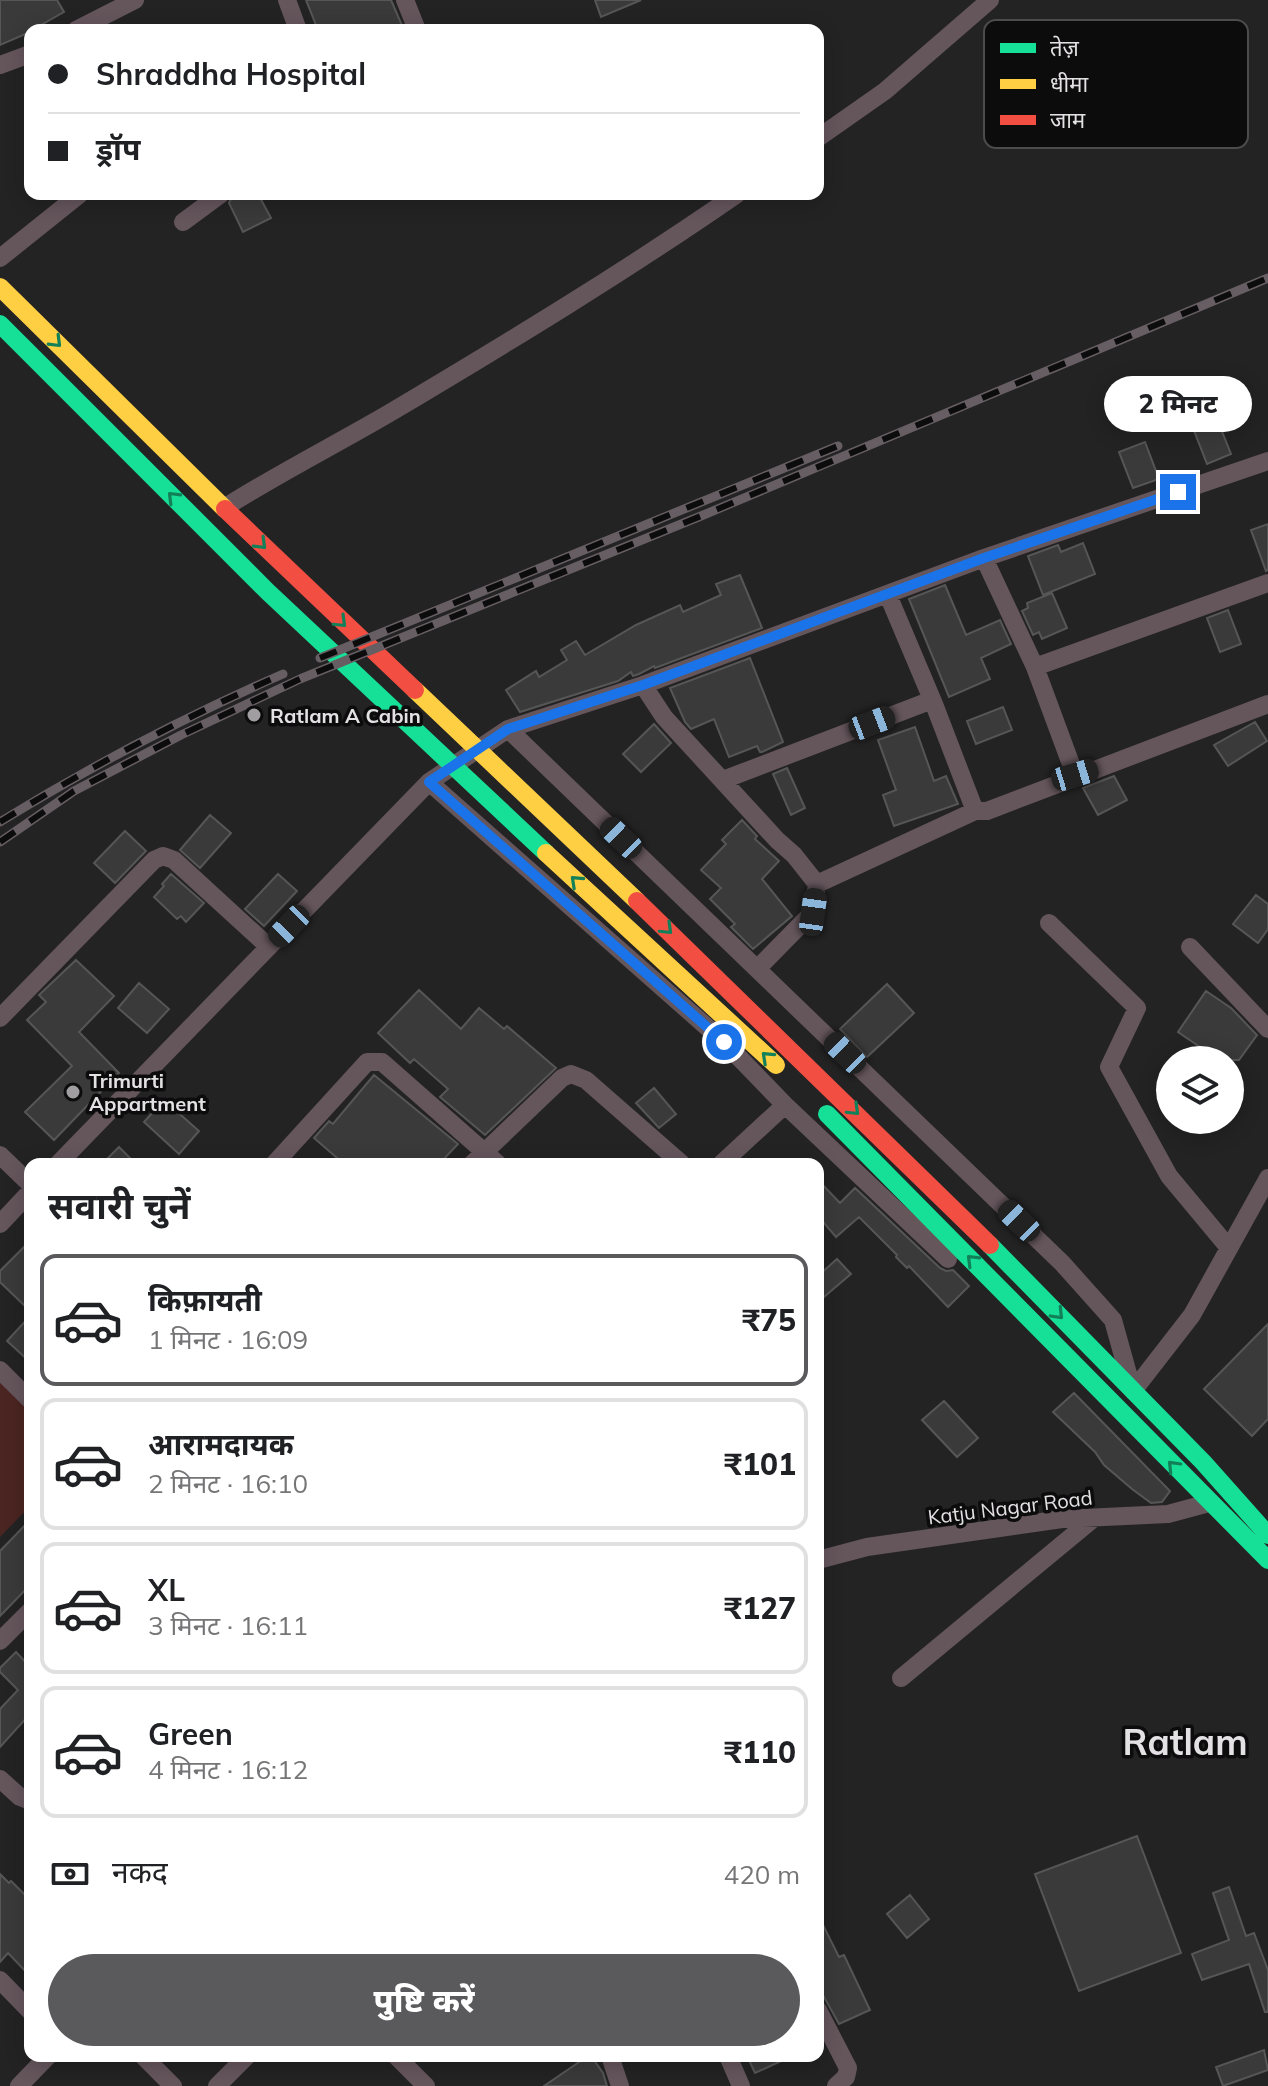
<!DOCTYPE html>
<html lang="hi">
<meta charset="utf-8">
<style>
:root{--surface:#fff;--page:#f6f6f6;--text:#202124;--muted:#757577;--line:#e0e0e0;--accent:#5a595c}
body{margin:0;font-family:Mulish,"Noto Sans Devanagari",sans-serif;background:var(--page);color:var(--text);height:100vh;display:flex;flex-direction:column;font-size:30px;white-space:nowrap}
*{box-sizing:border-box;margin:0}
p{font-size:26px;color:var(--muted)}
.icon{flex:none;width:44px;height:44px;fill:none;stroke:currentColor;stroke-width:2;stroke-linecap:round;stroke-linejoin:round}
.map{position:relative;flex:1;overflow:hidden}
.drawer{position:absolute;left:24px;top:1158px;width:800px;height:904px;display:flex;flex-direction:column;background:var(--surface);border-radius:16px;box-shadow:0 4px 20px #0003}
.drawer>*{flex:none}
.banner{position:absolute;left:24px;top:24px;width:800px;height:176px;border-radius:16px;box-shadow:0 4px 20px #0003;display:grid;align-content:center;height:176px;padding:0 24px;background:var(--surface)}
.fabs{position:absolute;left:1156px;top:1046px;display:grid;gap:16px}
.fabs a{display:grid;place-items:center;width:88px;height:88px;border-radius:50%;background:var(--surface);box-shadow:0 4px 20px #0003;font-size:40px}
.end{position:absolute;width:36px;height:36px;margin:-18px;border:10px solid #1a73e8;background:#fff;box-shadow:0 0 0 4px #fff}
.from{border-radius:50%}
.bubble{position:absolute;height:56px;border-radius:28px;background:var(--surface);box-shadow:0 4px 20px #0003;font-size:26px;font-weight:800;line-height:56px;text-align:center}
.car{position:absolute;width:24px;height:48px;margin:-24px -12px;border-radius:10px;box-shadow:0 0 6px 2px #0007;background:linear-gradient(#222 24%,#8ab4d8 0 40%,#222 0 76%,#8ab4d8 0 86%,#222 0)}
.banner b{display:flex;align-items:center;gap:28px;height:76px;font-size:30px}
.banner b+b{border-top:2px solid var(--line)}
.banner i{width:20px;height:20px;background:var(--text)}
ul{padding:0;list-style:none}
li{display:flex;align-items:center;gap:24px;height:132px;margin:0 16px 12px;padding:0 8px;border:4px solid var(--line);border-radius:16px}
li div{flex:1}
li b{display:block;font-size:30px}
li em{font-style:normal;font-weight:800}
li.on{border-color:var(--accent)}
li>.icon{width:72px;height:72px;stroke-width:1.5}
h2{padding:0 24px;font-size:36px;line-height:96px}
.pay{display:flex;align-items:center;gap:20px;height:88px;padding:0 24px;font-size:30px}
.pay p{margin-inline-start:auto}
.primary-button{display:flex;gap:16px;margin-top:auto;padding:16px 24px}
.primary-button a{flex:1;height:92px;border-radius:48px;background:var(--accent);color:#fff;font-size:32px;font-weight:800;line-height:92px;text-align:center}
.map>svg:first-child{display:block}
.green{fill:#4b2521}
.building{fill:#3a3a3b;stroke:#565657;stroke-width:2}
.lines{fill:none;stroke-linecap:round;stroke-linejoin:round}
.street{stroke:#65565c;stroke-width:18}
.fast{stroke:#16e098;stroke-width:18}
.slow{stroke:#ffcf43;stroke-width:18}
.jam{stroke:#f24e42;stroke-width:18}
.rail-casing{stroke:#665e62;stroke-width:9}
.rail{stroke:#0d0c0d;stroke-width:6;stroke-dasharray:18;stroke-linecap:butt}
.oneway{stroke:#128159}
.route{stroke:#1a73e8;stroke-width:10}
.poi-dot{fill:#a09ea0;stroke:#0d0c0d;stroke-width:3}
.labels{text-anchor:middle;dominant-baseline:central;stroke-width:7;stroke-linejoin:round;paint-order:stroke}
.poi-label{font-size:20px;font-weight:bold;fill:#e3e1e3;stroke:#0d0c0d;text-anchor:start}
.street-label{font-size:20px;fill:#e3e1e3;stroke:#0d0c0d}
.town-label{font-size:36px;font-weight:bold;fill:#e3e1e3;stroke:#0d0c0d}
.key{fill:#0d0c0d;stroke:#4d4c4d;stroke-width:2}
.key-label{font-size:22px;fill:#e3e1e3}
</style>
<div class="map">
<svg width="1268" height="2086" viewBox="0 0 1268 2086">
<rect width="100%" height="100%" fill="#242324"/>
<path class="green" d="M0,1371L30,1398V1506L0,1537Z"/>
<path class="building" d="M0,0H57L64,12L23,35L0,45Z
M306,0H391L404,30H318Z
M595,0H641L601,17Z
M233,194H258L271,218L243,232L229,203Z
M1217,419L1231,454L1207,464L1193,428Z
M1145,442L1159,479L1133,488L1119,452Z
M1268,524V570L1266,571L1251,530Z
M1083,543L1095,574L1043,595L1028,556L1058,545L1061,552Z
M740,575L762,628L655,668L654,666L639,674L633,676L631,672L618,681L520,712L506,690L536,671L539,677L567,660L561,650L576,641L585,655L636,625L680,605L683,612L721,595L716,584Z
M945,585L966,635L1000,620L1011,644L981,658L990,679L949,697L909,599Z
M1052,593L1067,628L1042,639L1039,632L1033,635L1022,611L1028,608L1027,603Z
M1228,610L1241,644L1220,652L1207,618Z
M750,658L783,742L762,752H760L757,746L729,757L714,719L691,729L685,722L670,688Z
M1003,707L1012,730L976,744L967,721Z
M1255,722L1267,741L1228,766L1214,745Z
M654,724L671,743L641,772L623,754Z
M915,727L934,781L946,776L958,804L894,826L883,795L896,790L878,740Z
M787,768L805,808L791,815L773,774Z
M1114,776L1127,800L1098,815L1083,788Z
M210,815L231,833L200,868L180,850Z
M742,820L757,836L755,839L779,861L762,879L792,916L753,949L731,927L735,924L710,899L721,888L701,870L726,844L722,840Z
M125,831L146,851L115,883L94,863Z
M171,874L204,903L186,922L181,916L177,919L154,897L164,886L162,884Z
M278,874L297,891L264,926L245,909Z
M1256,895L1268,904V929L1258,943L1233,924Z
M76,960L114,996L79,1032L119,1073L54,1140L25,1112L72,1066L27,1020L46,1002L39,995Z
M139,983L169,1009L147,1033L118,1008Z
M887,984L914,1013L867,1057L840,1029Z
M419,990L461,1029L479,1008L504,1029L507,1026L556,1068L485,1135L440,1097L448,1089L414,1059L410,1063L378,1033Z
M1206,991L1231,1008L1257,1035L1239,1060H1219L1178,1032Z
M374,1075L458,1144L439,1164H344L314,1138L329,1121L333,1124Z
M654,1088L676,1114L659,1128L636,1103Z
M164,1100L199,1131L179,1154L144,1122Z
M119,1147L136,1164H102Z
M818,1180L840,1203L855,1188L940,1268L946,1271L953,1270L969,1286L948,1307L909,1266L907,1268L896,1257L897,1255L859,1217L836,1237L818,1216Z
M30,1241V1311L0,1282V1271Z
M837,1259L851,1274L818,1302V1276Z
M30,1316V1362L7,1341Z
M1268,1324V1419L1252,1436L1204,1389Z
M1074,1393L1170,1491L1162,1502L1151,1503L1132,1489L1104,1465L1095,1452L1053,1412Z
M944,1401L978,1438L957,1457L922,1420Z
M30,1520V1585L0,1616V1551Z
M16,1652L30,1667V1714L0,1747V1709L18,1690L0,1672V1668Z
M1137,1836L1181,1953L1079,1991L1035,1874Z
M0,1874L9,1883L11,1881L30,1900V1976L8,1953L0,1962Z
M1229,1887L1246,1936L1254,1933L1268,1970V2012H1265L1249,1964L1202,1980L1192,1954L1229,1940L1213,1893Z
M910,1895L929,1919L907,1938L887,1914Z
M818,1915L839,1957L844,1955L870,2010L839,2024L818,1986Z
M1264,2050L1268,2070L1223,2086L1216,2067Z
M588,2056H591L603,2073L607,2086H544Z
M747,2056H792L755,2073Z"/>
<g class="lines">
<path class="street" d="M287,0L298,30
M405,0L417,30
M76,30L135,0
M0,65L30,54
M818,138L885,91L990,0
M183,222L221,194
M0,258L80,194
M224,508C279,473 337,444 393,411C509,342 626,271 737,194
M984,558L1035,667L1075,775
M888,595L934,704L975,811H987L1268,704
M1035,667L1268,583
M643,685L664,717L777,840L794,855L817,884L813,912L758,968
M508,729L1062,1263L1113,1320L1130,1381
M723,780L932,700
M429,782L724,1042L785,1105L948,1259
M817,884L975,811
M1049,923L1137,1008L1109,1067L1169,1176L1229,1248
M1190,947L1268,1029
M0,1018L154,860L163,856L174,860L269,947
M0,1155L30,1184
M58,1164L429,782L508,729L643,685L984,558L1268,461
M274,1164L367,1062H382L498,1164
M472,1164L562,1078L571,1074L586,1080L682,1164
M721,1164L785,1105
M0,1224L30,1192
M0,1370L30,1400
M1133,1391L1192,1315L1268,1178
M818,1560L867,1547L1062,1519L1168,1514L1209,1503
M0,1641L30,1611
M901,1678L1094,1518
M0,1779L20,1797L30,1801
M0,1980L30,2011
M818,2010L848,2068L846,2077L836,2086
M143,2056L173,2086
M396,2056L426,2086
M610,2056L620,2086
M728,2056L741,2086
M19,2086L48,2056
M217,2086L247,2056"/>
<path class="fast" d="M0,324L268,592L546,853
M827,1114L1268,1560
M990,1245L1203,1462L1268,1535"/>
<path class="slow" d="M0,287L225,509
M415,690L637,901
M546,853L776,1065"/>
<path class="jam" d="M225,509L415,690
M637,901L990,1245"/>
<g class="rail-casing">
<path id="rail" d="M320,658L838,446
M0,822C91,766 185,717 283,674
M0,842L74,791L181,735L300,679L701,516L1268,278"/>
</g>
<use href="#rail" class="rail"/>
</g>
<defs><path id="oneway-chevron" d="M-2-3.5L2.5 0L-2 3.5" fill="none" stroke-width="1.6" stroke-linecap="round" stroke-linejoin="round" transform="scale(2)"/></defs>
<g class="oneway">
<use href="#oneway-chevron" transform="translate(56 342) rotate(45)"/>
<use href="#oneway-chevron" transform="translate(173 497) rotate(-135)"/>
<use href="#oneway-chevron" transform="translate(261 544) rotate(45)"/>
<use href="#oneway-chevron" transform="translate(341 622) rotate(44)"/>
<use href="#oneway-chevron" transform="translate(576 881) rotate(-137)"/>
<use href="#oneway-chevron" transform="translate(667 929) rotate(44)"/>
<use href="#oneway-chevron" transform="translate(767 1057) rotate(-137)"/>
<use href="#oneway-chevron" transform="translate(854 1110) rotate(44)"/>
<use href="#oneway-chevron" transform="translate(972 1260) rotate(-135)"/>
<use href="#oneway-chevron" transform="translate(1058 1314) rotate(46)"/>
<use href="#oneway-chevron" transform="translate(1173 1466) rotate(-134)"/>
</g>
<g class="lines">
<path class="route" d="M724,1042L429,782L508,729L643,685L984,558L1178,492"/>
</g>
<g class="poi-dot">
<circle cx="254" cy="715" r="8"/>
<circle cx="73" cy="1092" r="8"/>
</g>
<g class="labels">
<g class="poi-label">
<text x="270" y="715">Ratlam A Cabin</text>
<text x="89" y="1080">Trimurti<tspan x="89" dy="23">Appartment</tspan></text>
</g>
<g class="street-label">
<text transform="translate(1010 1507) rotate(-7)">Katju Nagar Road</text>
</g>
<g class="town-label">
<text x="1185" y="1741">Ratlam</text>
</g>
</g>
<rect x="984" y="20" width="264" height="128" rx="12" class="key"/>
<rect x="1000" y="43" width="36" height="10" fill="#16e098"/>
<rect x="1000" y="79" width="36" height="10" fill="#ffcf43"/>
<rect x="1000" y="115" width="36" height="10" fill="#f24e42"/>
<g class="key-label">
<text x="1050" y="56">तेज़</text>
<text x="1050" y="92">धीमा</text>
<text x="1050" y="128">जाम</text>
</g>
</svg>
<div class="fabs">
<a><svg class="icon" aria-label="layers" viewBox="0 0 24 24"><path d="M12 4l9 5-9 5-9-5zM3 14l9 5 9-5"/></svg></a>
</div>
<i class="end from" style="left:724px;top:1042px"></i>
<i class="end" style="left:1178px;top:492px"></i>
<div class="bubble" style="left:1104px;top:376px;width:148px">2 मिनट</div>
<i class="car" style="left:872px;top:723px;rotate:69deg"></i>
<i class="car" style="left:1075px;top:775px;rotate:73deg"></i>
<i class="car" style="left:621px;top:838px;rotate:314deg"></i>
<i class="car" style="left:813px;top:912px;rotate:8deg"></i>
<i class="car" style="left:289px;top:926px;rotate:224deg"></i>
<i class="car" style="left:845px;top:1053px;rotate:314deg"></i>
<i class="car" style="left:1019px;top:1221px;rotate:314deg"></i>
<div class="banner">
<b><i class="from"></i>Shraddha Hospital</b>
<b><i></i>ड्रॉप</b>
</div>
<section class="drawer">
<h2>सवारी चुनें</h2>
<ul>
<li class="on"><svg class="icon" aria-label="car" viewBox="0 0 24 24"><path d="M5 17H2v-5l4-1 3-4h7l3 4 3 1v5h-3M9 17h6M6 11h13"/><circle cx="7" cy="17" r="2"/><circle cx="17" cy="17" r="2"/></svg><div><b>किफ़ायती</b><p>1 मिनट · 16:09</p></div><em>₹75</em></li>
<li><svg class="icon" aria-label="car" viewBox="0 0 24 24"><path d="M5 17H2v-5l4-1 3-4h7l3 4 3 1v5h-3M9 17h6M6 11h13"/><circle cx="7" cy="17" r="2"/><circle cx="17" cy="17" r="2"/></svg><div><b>आरामदायक</b><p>2 मिनट · 16:10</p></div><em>₹101</em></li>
<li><svg class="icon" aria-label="car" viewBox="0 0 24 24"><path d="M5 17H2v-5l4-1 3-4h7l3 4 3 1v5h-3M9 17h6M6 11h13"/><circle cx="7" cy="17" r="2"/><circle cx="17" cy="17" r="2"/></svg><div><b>XL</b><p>3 मिनट · 16:11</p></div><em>₹127</em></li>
<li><svg class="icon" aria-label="car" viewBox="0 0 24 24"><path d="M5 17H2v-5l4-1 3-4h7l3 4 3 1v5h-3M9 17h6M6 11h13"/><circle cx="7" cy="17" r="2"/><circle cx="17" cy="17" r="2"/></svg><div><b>Green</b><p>4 मिनट · 16:12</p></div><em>₹110</em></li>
</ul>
<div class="pay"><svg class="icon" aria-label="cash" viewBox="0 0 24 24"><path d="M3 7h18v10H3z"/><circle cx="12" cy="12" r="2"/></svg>नकद<p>420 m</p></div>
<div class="primary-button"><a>पुष्टि करें</a></div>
</section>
</div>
